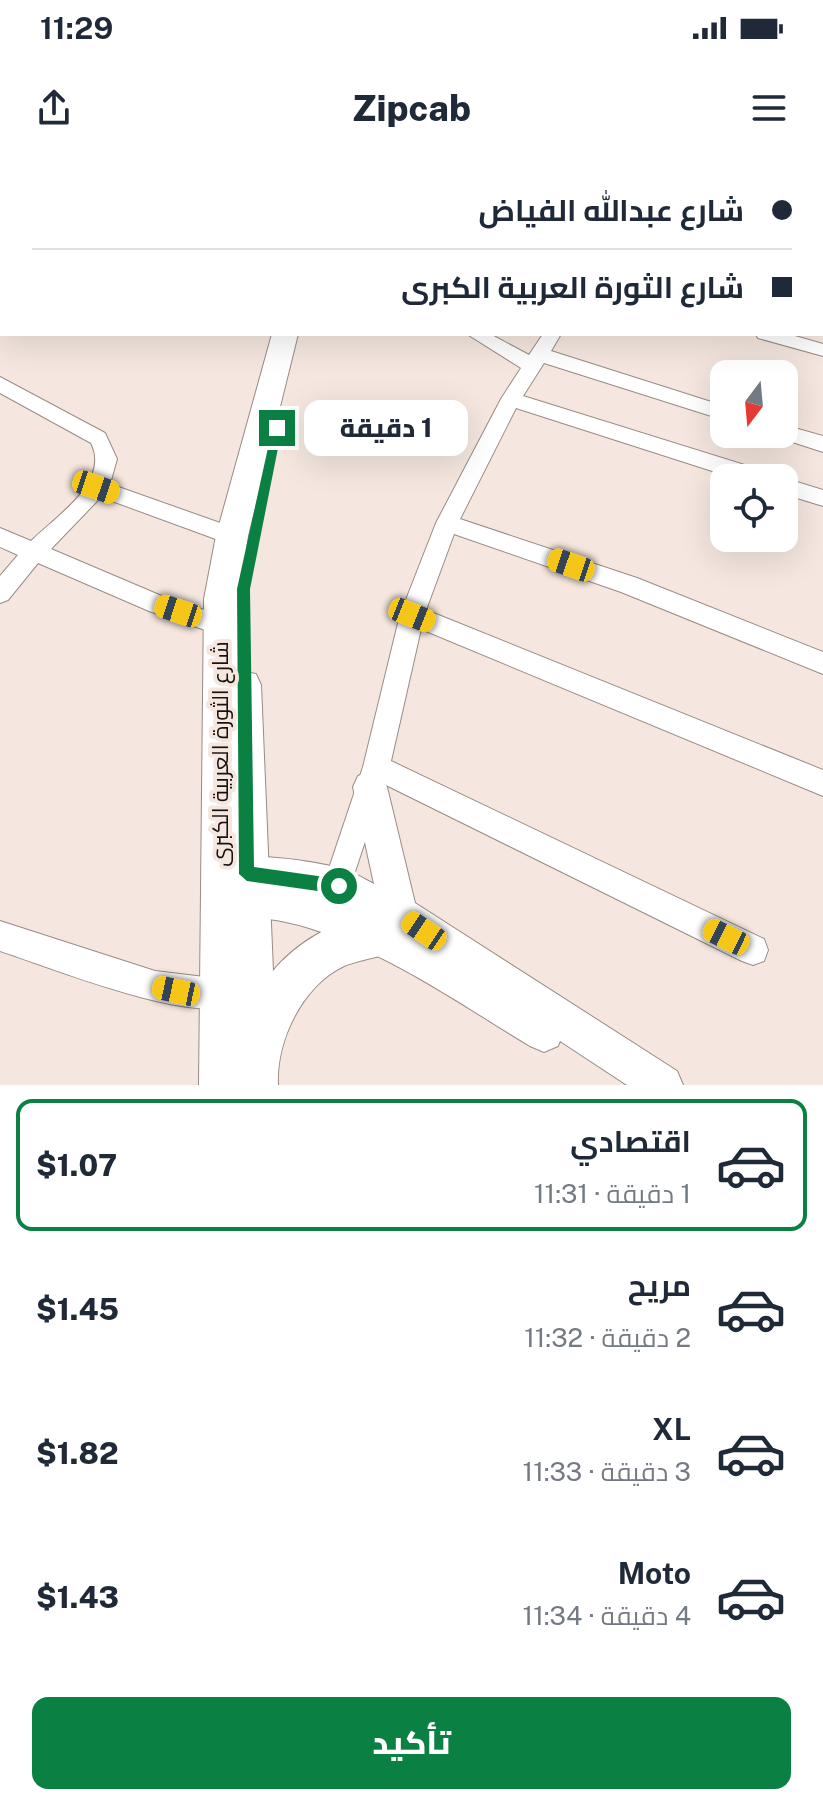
<!DOCTYPE html>
<html lang="ar">
<meta charset="utf-8">
<style>
:root{--surface:#fff;--page:#f2f2f3;--text:#1f2937;--muted:#747a83;--line:#e0e1e3;--accent:#0b8043}
body{margin:0;font-family:"Public Sans",Cairo,sans-serif;background:var(--page);color:var(--text);direction:rtl;height:100vh;display:flex;flex-direction:column;font-size:30px;white-space:nowrap}
*{box-sizing:border-box;margin:0}
p{font-size:26px;color:var(--muted)}
.icon{flex:none;width:44px;height:44px;fill:none;stroke:currentColor;stroke-width:2;stroke-linecap:round;stroke-linejoin:round}
.map{position:relative;height:925px;overflow:hidden;direction:ltr}
.sheet{display:flex;flex-direction:column;background:var(--surface);flex:1}
.sheet>*{flex:none}
.guide{position:absolute;left:0px;top:0px;width:824px;height:176px;box-shadow:0 8px 32px #0002;direction:rtl;display:grid;align-content:center;height:176px;padding:0 32px;background:var(--surface)}
.needle{width:52px;rotate:196deg}
.tools{position:absolute;left:710px;top:200px;display:grid;gap:16px}
.tools a{display:grid;place-items:center;width:88px;height:88px;border-radius:16px;background:var(--surface);box-shadow:0 8px 32px #0002;font-size:40px}
.end{position:absolute;width:36px;height:36px;margin:-18px;border:10px solid #0b8043;background:#fff;box-shadow:0 0 0 4px #fff}
.from{border-radius:50%}
.bubble{position:absolute;height:56px;border-radius:16px;background:var(--surface);box-shadow:0 8px 32px #0002;font-size:26px;font-weight:800;line-height:56px;text-align:center;direction:rtl}
.car{position:absolute;width:24px;height:48px;margin:-24px -12px;border-radius:10px;box-shadow:0 0 6px 2px #0007;background:linear-gradient(#f5c518 24%,#345 0 40%,#f5c518 0 76%,#345 0 86%,#f5c518 0)}
.guide b{display:flex;align-items:center;gap:28px;height:76px;font-size:30px}
.guide b+b{border-top:2px solid var(--line)}
.guide i{width:20px;height:20px;background:var(--text)}
ul{padding:14px 0 0;list-style:none}
li{display:flex;align-items:center;gap:24px;height:132px;margin:0 16px 12px;padding:0 16px;border:4px solid transparent;border-radius:16px}
li div{flex:1}
li b{display:block;font-size:30px}
li em{font-style:normal;font-weight:800}
li.selected{border-color:var(--accent)}
li>.icon{width:72px;height:72px;stroke-width:1.5}
.cta{display:flex;gap:16px;margin-top:auto;padding:16px 32px}
.cta a{flex:1;height:92px;border-radius:16px;background:var(--accent);color:#fff;font-size:32px;font-weight:800;line-height:92px;text-align:center}
.status{display:flex;justify-content:space-between;align-items:center;height:56px;padding:0 40px;background:var(--surface);direction:ltr}
.status svg{height:22px;fill:currentColor}
header{display:flex;justify-content:space-between;align-items:center;height:104px;padding:0 32px;background:var(--surface);font-size:36px;font-weight:800}
.map>svg:first-child{display:block}
.lines{fill:none;stroke-linecap:round;stroke-linejoin:round}
.minor-casing{stroke:#988c84;stroke-width:2}
.tertiary-casing{stroke:#988c84;stroke-width:2}
.secondary-casing{stroke:#988c84;stroke-width:2}
.minor{fill:#fff;fill-rule:evenodd}
.tertiary{fill:#fff;fill-rule:evenodd}
.secondary{fill:#fff;fill-rule:evenodd}
.rail{stroke:#615a55;stroke-width:4;stroke-dasharray:9 4;stroke-linecap:butt}
.route{fill:#0b8043}
.labels{text-anchor:middle;dominant-baseline:central;stroke-width:8;stroke-linejoin:round;paint-order:stroke}
.street-label{font-size:22px;fill:#16120f;stroke:#f5e7df}
</style>
<div class="status"><b>11:29</b><svg viewBox="0 0 49 12"><path d="M0 12V9h3v3zM5 12V6h3v6zM10 12V3h3v9zM15 12V0h3v12zM26 1h20v11H26zM47 4h2v5h-2z"/></svg></div>
<header><svg class="icon" aria-label="menu" viewBox="0 0 24 24"><path d="M4 6h16M4 12h16M4 18h16"/></svg>Zipcab<svg class="icon" aria-label="share" viewBox="0 0 24 24"><path d="M12 15V3M7 8l5-5 5 5M5 13v7h14v-7"/></svg></header>
<div class="map">
<svg width="823" height="925" viewBox="0 0 823 925">
<rect width="100%" height="100%" fill="#f5e7df"/>
<g class="lines">
<g class="minor-casing">
<path id="minor" d="M0,0H16L18,2H2V5Z
M206,0H242L244,2H208Z
M762,0H785L787,2H764Z
M822,7H823V17H822Z
M0,78H2L0,91Z
M467,174H490L529,195L543,174H561L551,191L724,246V260L544,203L523,236L767,312L770,318H734L516,248L460,359L637,418L823,492V514L621,432L454,374L426,450L823,610V636L421,469L391,601L764,779L768,790L764,801L753,805L742,801L384,624L343,748L333,752L323,748L319,738L363,607L400,455L436,363L501,239L521,208Z
M756,174H788L823,184V196L758,178Z
M0,217L105,273L117,299L110,324L240,370L243,376L240,382L232,385L101,337L51,389L164,437L229,458L232,465L229,472L220,475L149,451L38,403L8,440L0,443V416L18,395L0,387V368L31,381C55,357 111,322 91,283L0,233Z
M784,265L823,276V292L777,277L775,274H784Z
M784,318L823,330V346L784,334Z
M0,761L155,811L221,819L232,823L236,834L232,845C188,863 49,807 0,791Z"/>
</g>
<g class="tertiary-casing">
<path id="tertiary" d="M370,611L382,616L387,627L415,743L677,911L683,925H627L560,881L558,886L544,892L530,886C459,843 388,793 309,768C296,764 280,760 267,759C250,758 236,762 219,755L214,742L220,729L212,715L217,702C245,691 309,700 339,708C351,711 363,718 374,724L353,627L358,616Z"/>
</g>
<g class="secondary-casing">
<path id="secondary" d="M272,174H298L248,376L238,439L239,511L256,514L261,525L273,811C298,781 352,746 392,762L398,777L392,792C376,798 359,800 344,806C302,826 276,881 278,925H199L204,439L216,376Z"/>
</g>
<use href="#minor" class="minor"/>
<use href="#tertiary" class="tertiary"/>
<use href="#secondary" class="secondary"/>
<path class="rail" d="M94,0L101,2
M476,2L483,0"/>
</g>
<path class="route" d="M273,265L282,268L250,429L254,707L339,719L346,726L339,734L247,721L239,714L237,429Z"/>
<g class="labels">
<g class="street-label">
<text transform="translate(220 594) rotate(-90)">شارع الثورة العربية الكبرى</text>
</g>
</g>
</svg>
<div class="tools">
<a><svg class="needle" viewBox="-14 -14 28 28"><path d="M0-13l5 13h-10z" fill="#e53935"/><path d="M0 13l5-13h-10z" fill="#747a83"/></svg></a>
<a><svg class="icon" aria-label="locate" viewBox="0 0 24 24"><circle cx="12" cy="12" r="6"/><path d="M12 2v4M12 18v4M2 12h4M18 12h4"/></svg></a>
</div>
<i class="end from" style="left:339px;top:726px"></i>
<i class="end" style="left:277px;top:268px"></i>
<div class="bubble" style="left:304px;top:240px;width:164px">1 دقيقة</div>
<i class="car" style="left:96px;top:327px;rotate:109deg"></i>
<i class="car" style="left:571px;top:405px;rotate:289deg"></i>
<i class="car" style="left:178px;top:451px;rotate:288deg"></i>
<i class="car" style="left:412px;top:455px;rotate:112deg"></i>
<i class="car" style="left:424px;top:771px;rotate:304deg"></i>
<i class="car" style="left:726px;top:777px;rotate:296deg"></i>
<i class="car" style="left:176px;top:831px;rotate:282deg"></i>
<div class="guide">
<b><i class="from"></i>شارع عبدالله الفياض</b>
<b><i></i>شارع الثورة العربية الكبرى</b>
</div>
</div>
<section class="sheet">
<ul>
<li class="selected"><svg class="icon" aria-label="car" viewBox="0 0 24 24"><path d="M5 17H2v-5l4-1 3-4h7l3 4 3 1v5h-3M9 17h6M6 11h13"/><circle cx="7" cy="17" r="2"/><circle cx="17" cy="17" r="2"/></svg><div><b>اقتصادي</b><p>1 دقيقة · 11:31</p></div><em>$1.07</em></li>
<li><svg class="icon" aria-label="car" viewBox="0 0 24 24"><path d="M5 17H2v-5l4-1 3-4h7l3 4 3 1v5h-3M9 17h6M6 11h13"/><circle cx="7" cy="17" r="2"/><circle cx="17" cy="17" r="2"/></svg><div><b>مريح</b><p>2 دقيقة · 11:32</p></div><em>$1.45</em></li>
<li><svg class="icon" aria-label="car" viewBox="0 0 24 24"><path d="M5 17H2v-5l4-1 3-4h7l3 4 3 1v5h-3M9 17h6M6 11h13"/><circle cx="7" cy="17" r="2"/><circle cx="17" cy="17" r="2"/></svg><div><b>XL</b><p>3 دقيقة · 11:33</p></div><em>$1.82</em></li>
<li><svg class="icon" aria-label="car" viewBox="0 0 24 24"><path d="M5 17H2v-5l4-1 3-4h7l3 4 3 1v5h-3M9 17h6M6 11h13"/><circle cx="7" cy="17" r="2"/><circle cx="17" cy="17" r="2"/></svg><div><b>Moto</b><p>4 دقيقة · 11:34</p></div><em>$1.43</em></li>
</ul>
<div class="cta"><a>تأكيد</a></div>
</section>
